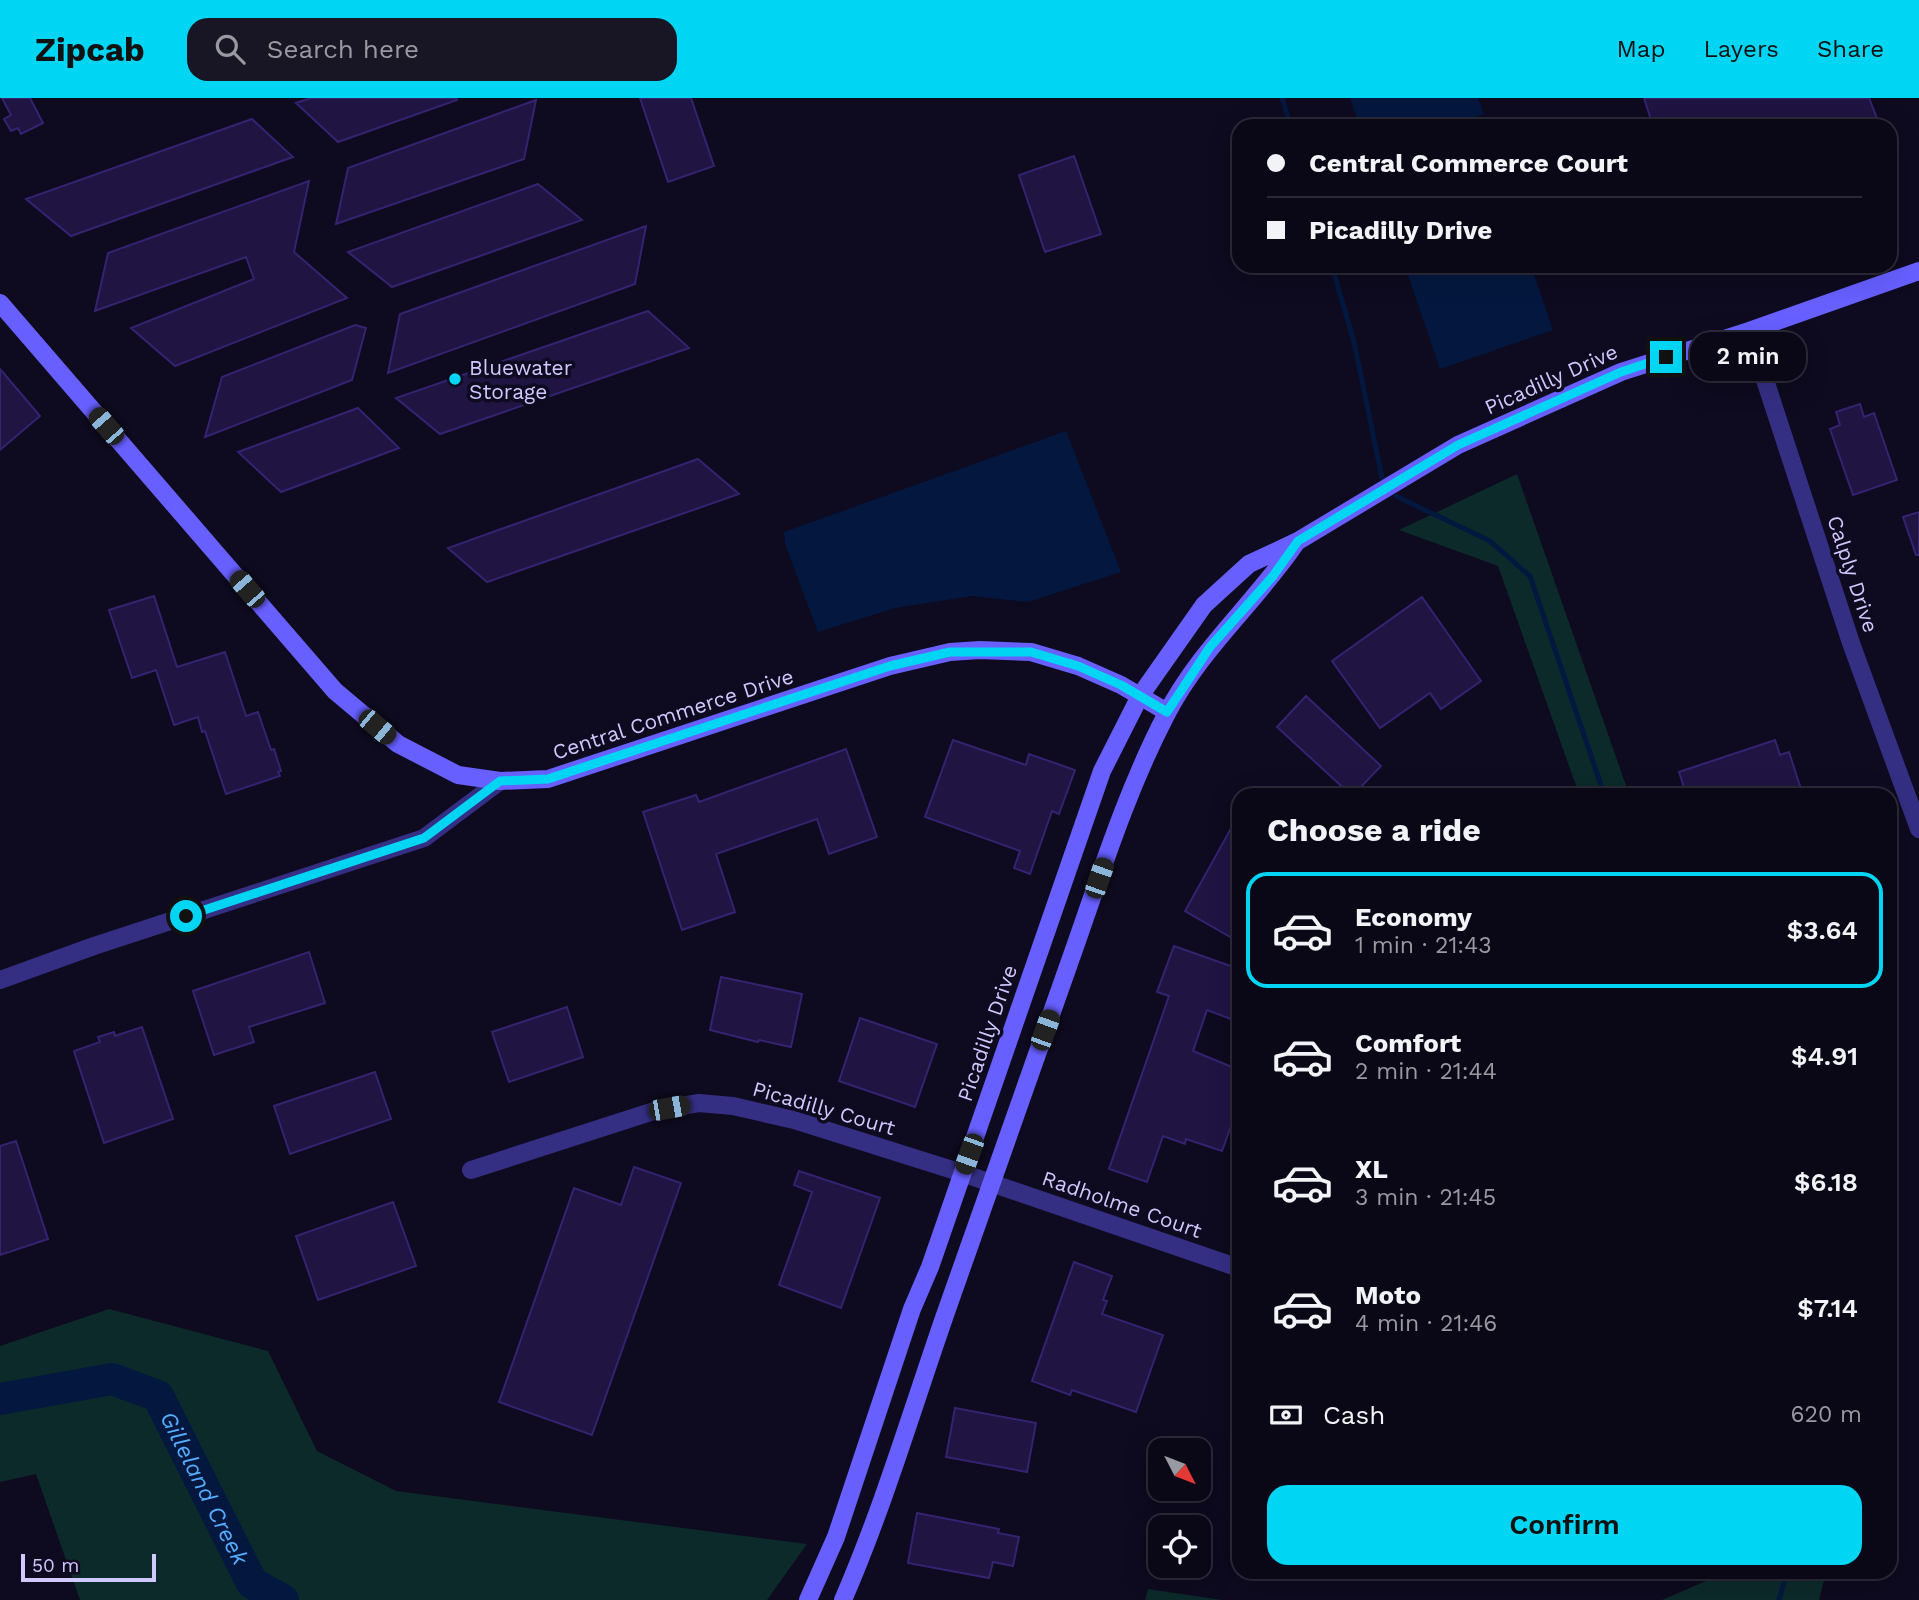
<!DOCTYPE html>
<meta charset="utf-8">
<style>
:root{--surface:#0a0817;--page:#181624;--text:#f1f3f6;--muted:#999aa1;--line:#2a2936;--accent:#00d5f3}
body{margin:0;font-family:"Work Sans",sans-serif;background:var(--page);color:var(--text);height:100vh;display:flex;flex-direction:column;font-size:26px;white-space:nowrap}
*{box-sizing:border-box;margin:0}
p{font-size:23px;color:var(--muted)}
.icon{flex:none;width:38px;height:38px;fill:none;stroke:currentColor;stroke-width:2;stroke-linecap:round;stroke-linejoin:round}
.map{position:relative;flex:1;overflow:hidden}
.details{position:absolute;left:1232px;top:690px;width:665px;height:791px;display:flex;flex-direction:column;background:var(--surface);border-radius:21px;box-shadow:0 7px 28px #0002,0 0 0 2px var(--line)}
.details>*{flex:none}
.guide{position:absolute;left:1232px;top:21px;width:665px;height:154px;border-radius:21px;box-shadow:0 7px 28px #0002,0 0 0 2px var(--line);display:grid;align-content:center;height:154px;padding:0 35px;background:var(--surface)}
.needle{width:46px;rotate:132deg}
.controls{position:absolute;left:1148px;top:1340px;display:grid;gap:14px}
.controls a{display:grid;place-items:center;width:63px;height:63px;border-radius:14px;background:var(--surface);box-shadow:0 7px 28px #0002,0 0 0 2px var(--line);font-size:35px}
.scale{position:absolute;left:21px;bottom:18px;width:135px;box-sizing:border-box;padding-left:7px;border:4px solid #d0c8ff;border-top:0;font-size:19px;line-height:24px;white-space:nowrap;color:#d0c8ff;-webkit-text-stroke:5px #0e0a1f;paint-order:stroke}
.end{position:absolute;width:32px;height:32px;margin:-16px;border:9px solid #00d5f3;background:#111;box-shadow:0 0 0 4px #111}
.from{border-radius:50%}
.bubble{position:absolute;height:49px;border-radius:21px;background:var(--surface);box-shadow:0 7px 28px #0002,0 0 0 2px var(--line);font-size:23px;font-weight:600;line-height:49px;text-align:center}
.car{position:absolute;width:21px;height:42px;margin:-21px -10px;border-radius:9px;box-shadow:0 0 5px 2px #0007;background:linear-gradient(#222 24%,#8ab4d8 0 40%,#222 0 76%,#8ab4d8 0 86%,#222 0)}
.guide b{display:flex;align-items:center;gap:24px;height:66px;font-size:26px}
.guide b+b{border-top:2px solid var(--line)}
.guide i{width:18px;height:18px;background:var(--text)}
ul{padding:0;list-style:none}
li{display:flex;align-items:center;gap:21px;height:116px;margin:0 14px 10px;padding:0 21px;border:4px solid transparent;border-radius:21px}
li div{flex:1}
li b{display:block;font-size:26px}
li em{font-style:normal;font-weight:600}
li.on{border-color:var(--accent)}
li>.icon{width:63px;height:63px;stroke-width:1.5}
h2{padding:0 35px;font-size:32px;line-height:84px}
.pay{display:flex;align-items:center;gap:18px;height:77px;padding:0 35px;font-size:26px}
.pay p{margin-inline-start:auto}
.button{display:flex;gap:14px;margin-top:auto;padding:14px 35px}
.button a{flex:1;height:80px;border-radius:21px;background:var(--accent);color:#111;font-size:28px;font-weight:600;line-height:80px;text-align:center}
header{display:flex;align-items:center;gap:42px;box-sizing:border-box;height:98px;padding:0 35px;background:var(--accent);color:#111}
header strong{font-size:33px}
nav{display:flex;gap:38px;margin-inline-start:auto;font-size:24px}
.search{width:490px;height:63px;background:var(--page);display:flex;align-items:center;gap:18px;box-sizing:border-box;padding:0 24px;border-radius:21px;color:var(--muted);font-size:26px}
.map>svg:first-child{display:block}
.green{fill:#0c2a2a}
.water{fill:#04183f}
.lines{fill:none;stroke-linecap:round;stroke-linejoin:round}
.stream{stroke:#04183f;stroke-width:5}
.river{stroke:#04183f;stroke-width:32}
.building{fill:#1f1442;stroke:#352371;stroke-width:2}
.street{stroke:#352f84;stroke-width:18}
.secondary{stroke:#675fff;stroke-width:18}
.route{stroke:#00d5f3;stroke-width:9}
.poi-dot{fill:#00d5f3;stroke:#0e0a1f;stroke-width:2.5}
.labels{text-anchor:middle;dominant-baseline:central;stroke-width:7;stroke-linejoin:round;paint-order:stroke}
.poi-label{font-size:21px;fill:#d0c8ff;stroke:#0e0a1f;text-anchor:start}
.street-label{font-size:21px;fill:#d0c8ff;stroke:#0e0a1f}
.water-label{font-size:23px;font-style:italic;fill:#56adff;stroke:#0e0a1f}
</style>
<header>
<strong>Zipcab</strong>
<div class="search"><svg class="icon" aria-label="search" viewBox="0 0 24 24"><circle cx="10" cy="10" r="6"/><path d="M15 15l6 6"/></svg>Search here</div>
<nav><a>Map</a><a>Layers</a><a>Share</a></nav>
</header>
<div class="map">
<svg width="1919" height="1502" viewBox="0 0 1919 1502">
<rect width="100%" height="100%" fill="#0e0a1f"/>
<path class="green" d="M1517,376L1629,696H1579L1498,468L1399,432Z
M109,1211L268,1253L317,1353L396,1393L807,1446L767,1502H80L36,1376L0,1384V1248Z
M1727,1474H1826L1819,1502H1662Z
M1148,1491L1222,1502H1145Z"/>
<path class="water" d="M1350,0H1478L1484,16L1450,28H1360Z
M1405,168H1531L1553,232L1440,271Z
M1066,333L1121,474L1028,504L972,498L895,510L818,534L785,446L784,434Z"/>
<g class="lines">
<path class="stream" d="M1282,0L1291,28
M1332,168L1354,244L1382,380
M1396,398L1490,443L1530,478L1604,696
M1779,1502L1787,1474"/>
<path class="river" id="s1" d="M0,1301L112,1281L158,1298L252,1485L283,1502"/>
</g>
<path class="building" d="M2,0H30L43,25L21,36L18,30L11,33L4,21L11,17Z
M311,0H456L457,2L338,44L296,5Z
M640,0H691L714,68L668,84Z
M1644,0H1869L1880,28H1653Z
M536,2L524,61L336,126L348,70Z
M252,21L293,59L71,138L26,101Z
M1074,58L1101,136L1045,154L1019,77Z
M309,83L294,154L347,200L175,268L131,230L254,181L246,159L95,213L108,155Z
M538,86L582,122L392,189L348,154Z
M646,128L635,186L388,275L400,216Z
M648,213L689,250L440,336L396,300Z
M355,227L366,230L352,282L205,339L222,279Z
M0,271L40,318L0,352Z
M1860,306L1864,319L1874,315L1897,382L1853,397L1830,331L1840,327L1836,314Z
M358,310L399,350L281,394L238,354Z
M698,361L739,396L487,484L448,450Z
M1919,414V457H1916L1903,419Z
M154,498L177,569L225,554L246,618L258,614L271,652L274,651L281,673L278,674L280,678L226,696L205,633L202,634L198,619L174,627L156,572L132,580L109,512Z
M1422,499L1481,583L1441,611L1430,595L1380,630L1332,563Z
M1306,598L1381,668L1354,696H1350L1277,629Z
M953,642L1026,667L1029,656L1075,672L1059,716L1052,713L1030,776L1014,770L1020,753L925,719Z
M1775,642L1780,657L1789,654L1800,688L1793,691L1795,696H1686L1679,674Z
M846,651L877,739L829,756L817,721L716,756L735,814L682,832L643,714L696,697L699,704Z
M1239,716V844L1185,813Z
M1174,848L1239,871V924L1207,912L1193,953L1239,972V1005L1222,1053L1186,1041L1185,1046L1163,1038L1147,1084L1109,1071L1169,898L1157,894Z
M309,854L325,905L249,929L254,944L214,957L193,893Z
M721,879L802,896L791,949L759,942L758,944L710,932Z
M567,909L583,959L509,984L492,934Z
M860,920L937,946L915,1009L839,983Z
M142,929L173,1021L104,1045L74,953L100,944L98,939L114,934L115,938Z
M375,974L391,1021L290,1056L274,1008Z
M16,1043L48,1141L0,1157V1048Z
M634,1069L681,1085L592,1337L499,1304L574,1090L621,1107Z
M799,1073L880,1100L841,1210L779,1187L812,1094L794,1087Z
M393,1104L416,1168L318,1202L296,1138Z
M1074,1164L1112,1178L1103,1202L1107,1203L1102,1216L1163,1237L1136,1314L1072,1292L1070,1297L1032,1283Z
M955,1310L1036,1325L1027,1374L946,1359Z
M917,1415L999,1431L998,1435L1019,1439L1013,1468L993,1464L989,1480L908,1465Z"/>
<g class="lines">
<path class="street" d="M1749,233L1851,545L1919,731
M0,882L94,848L424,740L500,683
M471,1072L657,1012L699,1005L733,1008L794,1022L962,1075L1239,1170"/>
<path class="secondary" d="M0,205L335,593L398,646L458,677L500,683L548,681L890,568L950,554L980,552L1031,554L1078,568L1121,587L1167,614
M808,1502L836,1439L912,1211L930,1169L1102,673L1140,598L1204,507L1249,466L1298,443L1458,347L1621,274L1749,233L1919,173
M843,1502C883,1410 912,1312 945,1217C986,1098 1028,979 1071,860C1100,778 1126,694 1166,617C1200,551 1255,505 1296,445"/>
</g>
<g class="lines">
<path class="route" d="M186,818L424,740L500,683L548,681L890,568L950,554H1031L1078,568L1121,587L1167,614L1210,549L1273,478L1298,443L1458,347L1621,274L1666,259"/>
</g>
<circle class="poi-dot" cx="455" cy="281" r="7"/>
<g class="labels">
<g class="poi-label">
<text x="469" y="269">Bluewater<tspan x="469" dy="24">Storage</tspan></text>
</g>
<g class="street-label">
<text transform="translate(1551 281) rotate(-24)">Picadilly Drive</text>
<text transform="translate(1853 476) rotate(72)">Calply Drive</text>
<text transform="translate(673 616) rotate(-18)">Central Commerce Drive</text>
<text transform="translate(987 935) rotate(-71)">Picadilly Drive</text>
<text transform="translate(824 1010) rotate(16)">Picadilly Court</text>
<text transform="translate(1122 1106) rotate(19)">Radholme Court</text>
</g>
<g class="water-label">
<text stroke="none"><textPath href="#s1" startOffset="266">Gilleland Creek</textPath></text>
</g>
</g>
</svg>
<div class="controls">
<a><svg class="needle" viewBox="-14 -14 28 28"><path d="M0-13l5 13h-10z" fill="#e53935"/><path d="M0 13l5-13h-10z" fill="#999aa1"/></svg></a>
<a><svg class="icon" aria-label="locate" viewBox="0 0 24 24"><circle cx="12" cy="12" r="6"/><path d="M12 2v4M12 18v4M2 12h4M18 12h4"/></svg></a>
</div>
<div class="scale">50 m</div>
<i class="end from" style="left:186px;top:818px"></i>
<i class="end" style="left:1666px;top:259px"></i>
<div class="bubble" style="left:1690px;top:234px;width:116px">2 min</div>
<i class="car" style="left:106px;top:328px;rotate:319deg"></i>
<i class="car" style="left:247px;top:491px;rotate:319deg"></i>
<i class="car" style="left:377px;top:629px;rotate:130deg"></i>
<i class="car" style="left:1099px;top:780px;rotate:19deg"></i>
<i class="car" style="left:1045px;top:932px;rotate:20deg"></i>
<i class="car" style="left:669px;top:1010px;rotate:80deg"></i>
<i class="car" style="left:969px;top:1056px;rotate:200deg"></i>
<div class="guide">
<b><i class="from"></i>Central Commerce Court</b>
<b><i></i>Picadilly Drive</b>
</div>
<section class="details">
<h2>Choose a ride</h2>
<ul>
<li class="on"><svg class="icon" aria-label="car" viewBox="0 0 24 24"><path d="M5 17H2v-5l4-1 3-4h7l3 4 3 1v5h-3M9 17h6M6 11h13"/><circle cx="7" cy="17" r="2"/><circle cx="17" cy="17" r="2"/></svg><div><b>Economy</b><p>1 min · 21:43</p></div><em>$3.64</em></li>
<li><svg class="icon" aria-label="car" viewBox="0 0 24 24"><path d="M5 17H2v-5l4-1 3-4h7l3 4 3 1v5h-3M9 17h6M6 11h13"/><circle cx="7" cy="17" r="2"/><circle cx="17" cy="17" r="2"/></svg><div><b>Comfort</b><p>2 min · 21:44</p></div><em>$4.91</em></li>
<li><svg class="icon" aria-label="car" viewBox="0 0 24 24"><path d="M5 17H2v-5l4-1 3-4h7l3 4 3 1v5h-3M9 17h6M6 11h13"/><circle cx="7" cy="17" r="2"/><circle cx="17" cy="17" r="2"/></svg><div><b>XL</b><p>3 min · 21:45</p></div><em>$6.18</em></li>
<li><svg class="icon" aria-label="car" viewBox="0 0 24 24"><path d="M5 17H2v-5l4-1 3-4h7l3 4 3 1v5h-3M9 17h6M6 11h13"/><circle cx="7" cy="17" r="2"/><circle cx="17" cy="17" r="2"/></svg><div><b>Moto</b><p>4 min · 21:46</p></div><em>$7.14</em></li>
</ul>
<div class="pay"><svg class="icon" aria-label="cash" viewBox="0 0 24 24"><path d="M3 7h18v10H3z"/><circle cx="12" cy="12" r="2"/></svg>Cash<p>620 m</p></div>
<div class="button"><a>Confirm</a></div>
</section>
</div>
